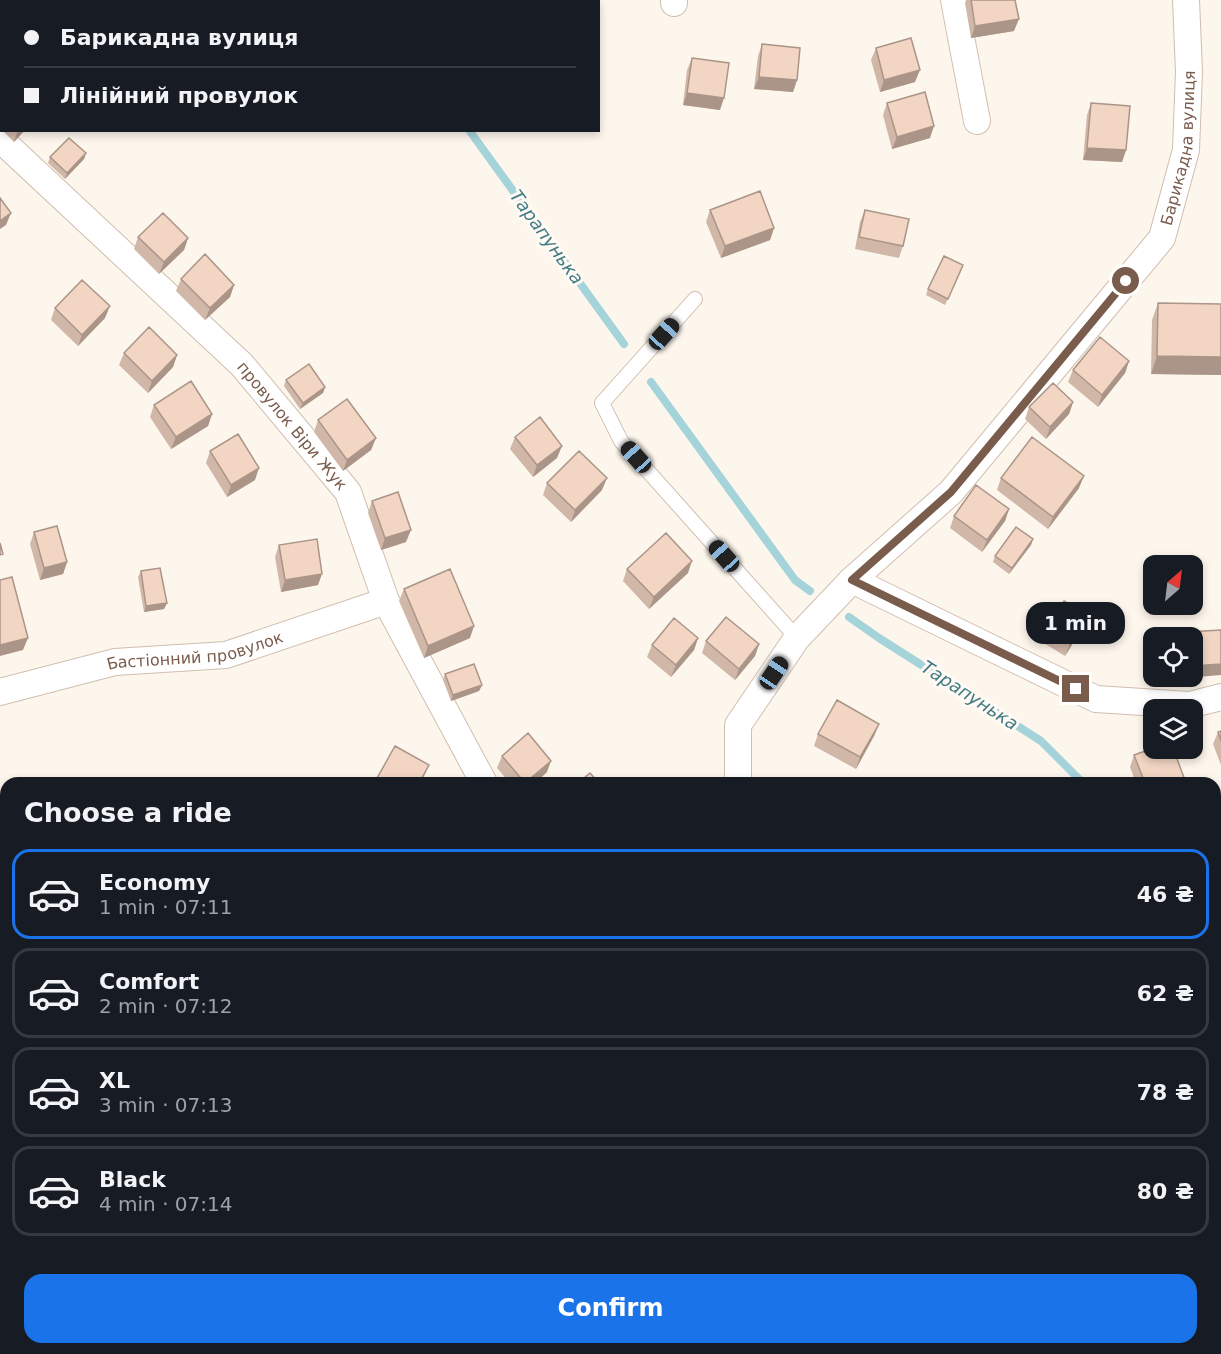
<!DOCTYPE html>
<meta charset="utf-8">
<style>
:root{--surface:#171b24;--page:#242831;--text:#f1f3f6;--muted:#9ea1a6;--line:#363941;--accent:#1a73e8}
body{margin:0;font-family:"DejaVu Sans",sans-serif;background:var(--page);color:var(--text);height:100vh;display:flex;flex-direction:column;font-size:22px;white-space:nowrap}
*{box-sizing:border-box;margin:0}
p{font-size:20px;color:var(--muted)}
.icon{flex:none;width:33px;height:33px;fill:none;stroke:currentColor;stroke-width:2;stroke-linecap:round;stroke-linejoin:round}
.map{position:relative;flex:1;overflow:hidden}
.details{position:absolute;left:0px;top:777px;width:1221px;height:578px;display:flex;flex-direction:column;background:var(--surface);border-radius:18px 18px 0 0;box-shadow:0 3px 9px #0003}
.details>*{flex:none}
.banner{position:absolute;left:0px;top:0px;width:600px;height:132px;box-shadow:0 3px 9px #0003;display:grid;align-content:center;height:132px;padding:0 24px;background:var(--surface)}
.needle{width:39px;rotate:28deg}
.tools{position:absolute;left:1143px;top:555px;display:grid;gap:12px}
.tools a{display:grid;place-items:center;width:60px;height:60px;border-radius:12px;background:var(--surface);box-shadow:0 3px 9px #0003;font-size:30px}
.end{position:absolute;width:27px;height:27px;margin:-14px;border:8px solid #7a5c4d;background:#fff;box-shadow:0 0 0 3px #fff}
.from{border-radius:50%}
.bubble{position:absolute;height:42px;border-radius:18px;background:var(--surface);box-shadow:0 3px 9px #0003;font-size:20px;font-weight:700;line-height:42px;text-align:center}
.car{position:absolute;width:18px;height:36px;margin:-18px -9px;border-radius:8px;box-shadow:0 0 4px 2px #0007;background:linear-gradient(#222 24%,#8ab4d8 0 40%,#222 0 76%,#8ab4d8 0 86%,#222 0)}
.banner b{display:flex;align-items:center;gap:21px;height:57px;font-size:22px}
.banner b+b{border-top:2px solid var(--line)}
.banner i{width:15px;height:15px;background:var(--text)}
ul{padding:0;list-style:none}
li{display:flex;align-items:center;gap:18px;height:90px;margin:0 12px 9px;padding:0 12px;border:3px solid var(--line);border-radius:18px}
li div{flex:1}
li b{display:block;font-size:22px}
li em{font-style:normal;font-weight:700}
li.current{border-color:var(--accent)}
li>.icon{width:54px;height:54px;stroke-width:1.5}
h2{padding:0 24px;font-size:27px;line-height:72px}
.primary-button{display:flex;gap:12px;margin-top:auto;padding:12px 24px}
.primary-button a{flex:1;height:69px;border-radius:18px;background:var(--accent);color:#fff;font-size:24px;font-weight:700;line-height:69px;text-align:center}
.map>svg:first-child{display:block}
.lines{fill:none;stroke-linecap:round;stroke-linejoin:round}
.stream{stroke:#a5d3da;stroke-width:8}
.service-casing{stroke:#d1beb0;stroke-width:16}
.minor-casing{stroke:#d1beb0;stroke-width:28}
.service{stroke:#fff;stroke-width:14}
.minor{stroke:#fff;stroke-width:26}
.wall{fill:#d1b7a8}
.shaded-wall{fill:#aa9588}
.building{fill:#f3d5c3;stroke:#aa9588;stroke-width:1.5}
.route{stroke:#7a5c4d;stroke-width:8}
.labels{text-anchor:middle;dominant-baseline:central;stroke-width:6;stroke-linejoin:round;paint-order:stroke}
.street-label{font-size:16px;fill:#7a5c4d;stroke:#fffaf3}
.water-label{font-size:18px;font-style:italic;fill:#437c86;stroke:#fffaf3}
</style>
<div class="map">
<svg width="1221" height="1354" viewBox="0 0 1221 1354">
<rect width="100%" height="100%" fill="#fdf6ec"/>
<g class="lines">
<path class="stream" d="M375,0L376,2
M469,130L624,344
M651,382L795,580L810,591
M849,617L879,638L1041,741L1083,783
M1215,932L1221,939"/>
<g class="service-casing">
<path id="service" d="M695,299L602,403L621,441L797,638
M0,1235L6,1236"/>
</g>
<g class="minor-casing">
<g id="minor">
<path d="M674,0V3"/>
<path d="M954,0L977,121"/>
<path id="s1" d="M0,139L242,365L348,492L386,601L484,783"/>
<path d="M852,580L1096,699L1189,705L1221,697"/>
<path id="s2" d="M0,692L115,662L226,655L386,601"/>
<path id="s3" d="M738,783V725L797,638L852,580L951,492L1162,238L1186,150L1189,72L1186,0"/>
<path d="M0,856H6"/>
<path d="M152,1354L153,1348"/>
<path d="M543,1354L546,1348"/>
<path d="M900,1354L902,1348"/>
</g>
</g>
<use href="#service" class="service"/>
<use href="#minor" class="minor"/>
</g>
<path class="wall" d="M966,0H1015L1014,31L971,38L965,3Z
M762,44L797,80L793,92L754,89L758,56Z
M876,48L915,82L880,92L871,60Z
M692,58L720,110L683,105L687,70Z
M2,91V130L0,129V93Z
M887,103L930,138L892,149L883,115Z
M1091,103L1126,150L1122,162L1083,160L1087,115Z
M2,130H25L14,142Z
M86,153L84,159L65,179L48,163L50,157Z
M710,210L774,228L770,240L721,258L706,222Z
M865,210L903,246L899,258L855,249L860,222Z
M138,237L188,238L184,250L159,274L134,249Z
M961,271L945,305L926,295L928,289Z
M181,279L234,285L230,297L205,320L176,291Z
M1158,303L1221,375L1151,374L1152,320Z
M55,308L105,318L78,346L51,320Z
M124,353L177,355L173,367L148,393L119,365Z
M1129,361L1125,373L1098,407L1068,382L1073,370Z
M286,380L325,387L323,393L300,409L284,386Z
M1073,402L1069,414L1046,439L1025,419L1029,407Z
M154,405L212,414L208,426L171,449L150,417Z
M318,420L376,438L371,450L343,471L314,432Z
M515,437L557,458L533,477L510,449Z
M210,451L255,480L227,497L206,463Z
M1001,478L1079,488L1048,529L997,490Z
M547,483L602,490L571,522L543,495Z
M372,501L406,542L381,550L368,513Z
M1009,509L1005,521L982,552L950,528L954,516Z
M34,532L67,562L63,574L40,580L30,544Z
M1033,539L1031,545L1009,574L993,562L995,556Z
M279,545L318,585L281,592L275,557Z
M627,569L688,573L649,609L623,581Z
M141,571L167,603L164,609L144,612L138,577Z
M404,589L470,638L424,658L399,601Z
M1087,615L1083,627L1065,656L1042,642L1046,630Z
M698,638L694,650L671,677L647,657L652,645Z
M706,641L759,644L755,656L735,680L702,653Z
M445,674L482,685L479,691L451,701L443,680Z
M879,724L874,736L856,769L814,746L818,734Z
M1221,731V765L1213,744L1218,732Z
M1134,755L1186,783H1136L1130,767Z
M502,756L547,772L535,783H510L497,768Z
M682,1348H742V1354H681Z"/>
<path class="shaded-wall" d="M1019,19L1014,31L971,38L975,26Z
M920,70L915,82L880,92L884,80Z
M759,77L797,80L793,92L754,89Z
M687,93L724,98L720,110L683,105Z
M934,126L930,138L892,149L897,137Z
M18,130H25L14,142Z
M1087,148L1126,150L1122,162L1083,160Z
M86,153L84,159L65,179L67,173Z
M11,213L6,225L0,229V221Z
M774,228L770,240L721,258L725,246Z
M188,238L184,250L159,274L164,262Z
M234,285L230,297L205,320L210,308Z
M110,306L105,318L78,346L82,335Z
M177,355L173,367L148,393L152,381Z
M1157,356L1221,357V375L1151,374Z
M1129,361L1125,373L1098,407L1102,395Z
M325,387L323,393L300,409L303,403Z
M1073,402L1069,414L1046,439L1050,427Z
M212,414L208,426L171,449L176,437Z
M376,438L371,450L343,471L347,460Z
M562,446L557,458L533,477L537,465Z
M259,468L255,480L227,497L231,485Z
M1084,476L1079,488L1048,529L1053,517Z
M607,478L602,490L571,522L575,510Z
M1009,509L1005,521L982,552L987,540Z
M411,530L406,542L381,550L385,538Z
M1033,539L1031,545L1009,574L1012,568Z
M692,561L688,573L649,609L654,597Z
M67,562L63,574L40,580L44,568Z
M322,574L318,585L281,592L285,580Z
M167,603L164,609L144,612L146,606Z
M1087,615L1083,627L1065,656L1070,644Z
M474,626L470,638L424,658L428,646Z
M28,638L23,650L0,656V645Z
M698,638L694,650L671,677L676,665Z
M759,644L755,656L735,680L739,669Z
M1221,664V675L1185,678V676H1192V666Z
M482,685L479,691L451,701L453,695Z
M879,724L874,736L856,769L860,757Z
M551,761L547,772L535,783H525Z
M429,765L424,776L421,783H419Z"/>
<path class="building" d="M971,0H1015L1019,19L975,26Z
M911,38L920,70L884,80L876,48Z
M762,44L800,48L797,80L759,77Z
M692,58L729,63L724,98L687,93Z
M2,91V114L0,113V93Z
M925,92L934,126L897,137L887,103Z
M1091,103L1130,106L1126,150L1087,148Z
M69,138L86,153L67,173L50,157Z
M760,191L774,228L725,246L710,210Z
M0,198L11,213L0,221Z
M865,210L909,219L903,246L859,237Z
M163,213L188,238L164,262L138,237Z
M205,254L234,285L210,308L181,279Z
M944,256L963,265L948,299L928,289Z
M82,280L110,306L82,335L55,308Z
M1158,303L1221,304V357L1157,356Z
M149,327L177,355L152,381L124,353Z
M1100,337L1129,361L1102,395L1073,370Z
M309,364L325,387L303,403L286,380Z
M191,381L212,414L176,437L154,405Z
M1053,383L1073,402L1050,427L1029,407Z
M347,399L376,438L347,460L318,420Z
M540,417L562,446L537,465L515,437Z
M238,434L259,468L231,485L210,451Z
M1032,437L1084,476L1053,517L1001,478Z
M579,451L607,478L575,510L547,483Z
M976,485L1009,509L987,540L954,516Z
M398,492L411,530L385,538L372,501Z
M57,526L67,562L44,568L34,532Z
M1016,527L1033,539L1012,568L995,556Z
M666,533L692,561L654,597L627,569Z
M317,539L322,574L285,580L279,545Z
M0,543L3,554L0,555Z
M160,568L167,603L146,606L141,571Z
M450,569L474,626L428,646L404,589Z
M12,577L28,638L0,645V580Z
M1064,601L1087,615L1070,644L1046,630Z
M726,617L759,644L739,669L706,641Z
M674,618L698,638L676,665L652,645Z
M1221,630V664L1192,666V638H1187V632Z
M474,664L482,685L453,695L445,674Z
M837,700L879,724L860,757L818,734Z
M1221,731V741L1218,732Z
M528,733L551,761L525,783L502,756Z
M395,746L429,765L419,783H381L376,780Z
M1154,748H1173L1186,783H1145L1134,755Z
M590,773L599,783H578Z
M0,1288L4,1289L2,1324H0Z
M602,1348H646L644,1354H601Z
M684,1348H742V1354H683Z"/>
<g class="lines">
<path class="route" d="M1076,689L852,580L951,492L1126,281"/>
</g>
<g class="labels">
<g class="street-label">
<text stroke="none"><textPath href="#s3" startOffset="798">Барикадна вулиця</textPath></text>
<text stroke="none"><textPath href="#s1" startOffset="410">провулок Віри Жук</textPath></text>
<text stroke="none"><textPath href="#s2" startOffset="200">Бастіонний провулок</textPath></text>
</g>
<g class="water-label">
<text transform="translate(547 237) rotate(54)">Тарапунька</text>
<text transform="translate(970 695) rotate(33)">Тарапунька</text>
</g>
</g>
</svg>
<div class="tools">
<a><svg class="needle" viewBox="-14 -14 28 28"><path d="M0-13l5 13h-10z" fill="#e53935"/><path d="M0 13l5-13h-10z" fill="#9ea1a6"/></svg></a>
<a><svg class="icon" aria-label="locate" viewBox="0 0 24 24"><circle cx="12" cy="12" r="6"/><path d="M12 2v4M12 18v4M2 12h4M18 12h4"/></svg></a>
<a><svg class="icon" aria-label="layers" viewBox="0 0 24 24"><path d="M12 4l9 5-9 5-9-5zM3 14l9 5 9-5"/></svg></a>
</div>
<i class="end from" style="left:1126px;top:281px"></i>
<i class="end" style="left:1076px;top:689px"></i>
<div class="bubble" style="left:1026px;top:602px;width:99px">1 min</div>
<i class="car" style="left:664px;top:334px;rotate:42deg"></i>
<i class="car" style="left:636px;top:457px;rotate:318deg"></i>
<i class="car" style="left:724px;top:556px;rotate:318deg"></i>
<i class="car" style="left:774px;top:673px;rotate:34deg"></i>
<div class="banner">
<b><i class="from"></i>Барикадна вулиця</b>
<b><i></i>Лінійний провулок</b>
</div>
<section class="details">
<h2>Choose a ride</h2>
<ul>
<li class="current"><svg class="icon" aria-label="car" viewBox="0 0 24 24"><path d="M5 17H2v-5l4-1 3-4h7l3 4 3 1v5h-3M9 17h6M6 11h13"/><circle cx="7" cy="17" r="2"/><circle cx="17" cy="17" r="2"/></svg><div><b>Economy</b><p>1 min · 07:11</p></div><em>46 ₴</em></li>
<li><svg class="icon" aria-label="car" viewBox="0 0 24 24"><path d="M5 17H2v-5l4-1 3-4h7l3 4 3 1v5h-3M9 17h6M6 11h13"/><circle cx="7" cy="17" r="2"/><circle cx="17" cy="17" r="2"/></svg><div><b>Comfort</b><p>2 min · 07:12</p></div><em>62 ₴</em></li>
<li><svg class="icon" aria-label="car" viewBox="0 0 24 24"><path d="M5 17H2v-5l4-1 3-4h7l3 4 3 1v5h-3M9 17h6M6 11h13"/><circle cx="7" cy="17" r="2"/><circle cx="17" cy="17" r="2"/></svg><div><b>XL</b><p>3 min · 07:13</p></div><em>78 ₴</em></li>
<li><svg class="icon" aria-label="car" viewBox="0 0 24 24"><path d="M5 17H2v-5l4-1 3-4h7l3 4 3 1v5h-3M9 17h6M6 11h13"/><circle cx="7" cy="17" r="2"/><circle cx="17" cy="17" r="2"/></svg><div><b>Black</b><p>4 min · 07:14</p></div><em>80 ₴</em></li>
</ul>
<div class="primary-button"><a>Confirm</a></div>
</section>
</div>
